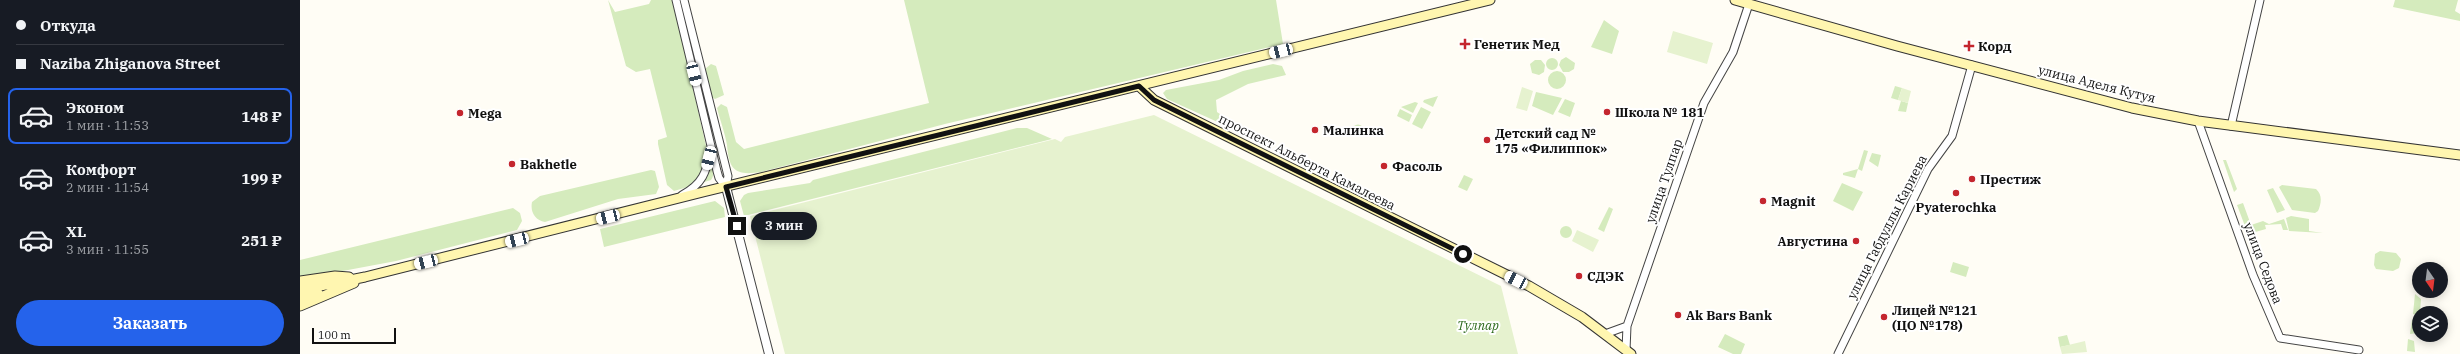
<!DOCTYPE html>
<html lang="ru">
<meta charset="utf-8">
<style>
:root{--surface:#171b24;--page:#20242c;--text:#f1f3f6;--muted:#9ea1a6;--line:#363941;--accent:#2563eb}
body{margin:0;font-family:"IBM Plex Serif",serif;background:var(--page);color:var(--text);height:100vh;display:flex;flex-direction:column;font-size:15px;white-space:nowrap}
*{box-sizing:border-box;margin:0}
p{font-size:13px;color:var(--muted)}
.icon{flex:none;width:22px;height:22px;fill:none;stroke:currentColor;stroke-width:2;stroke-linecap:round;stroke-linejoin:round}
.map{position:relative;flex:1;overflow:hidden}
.sheet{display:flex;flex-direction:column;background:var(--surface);width:300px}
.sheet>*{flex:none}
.banner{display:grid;align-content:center;height:88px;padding:0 16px;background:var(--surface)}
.needle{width:26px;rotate:166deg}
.buttons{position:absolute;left:2112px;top:262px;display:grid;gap:8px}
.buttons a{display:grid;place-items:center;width:36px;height:36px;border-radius:50%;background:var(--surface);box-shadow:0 2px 10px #0003;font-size:20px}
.scale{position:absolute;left:12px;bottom:10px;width:84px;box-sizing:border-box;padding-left:4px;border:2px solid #111;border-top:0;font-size:11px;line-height:14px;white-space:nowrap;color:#111;-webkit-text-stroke:3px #fff;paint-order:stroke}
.end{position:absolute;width:18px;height:18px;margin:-9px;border:5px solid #111;background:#fff;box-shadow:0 0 0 2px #fff}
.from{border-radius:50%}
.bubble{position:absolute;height:28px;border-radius:14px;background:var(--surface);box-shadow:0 2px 10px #0003;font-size:13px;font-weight:700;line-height:28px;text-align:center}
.car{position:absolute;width:12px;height:24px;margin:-12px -6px;border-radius:5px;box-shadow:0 0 3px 1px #0007;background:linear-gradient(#fff 24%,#345 0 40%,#fff 0 76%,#345 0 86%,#fff 0)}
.banner b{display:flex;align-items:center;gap:14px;height:38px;font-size:15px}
.banner b+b{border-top:1px solid var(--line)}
.banner i{width:10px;height:10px;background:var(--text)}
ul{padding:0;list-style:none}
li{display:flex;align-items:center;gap:12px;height:56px;margin:0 8px 6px;padding:0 8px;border:2px solid transparent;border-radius:8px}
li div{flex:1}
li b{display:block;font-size:15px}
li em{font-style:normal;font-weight:700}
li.current{border-color:var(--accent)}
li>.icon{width:36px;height:36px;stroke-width:1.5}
.button{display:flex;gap:8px;margin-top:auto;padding:8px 16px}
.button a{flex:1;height:46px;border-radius:24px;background:var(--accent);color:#fff;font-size:16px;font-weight:700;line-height:46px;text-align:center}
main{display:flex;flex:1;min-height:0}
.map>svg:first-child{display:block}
.green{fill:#d5ebbd}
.pitch{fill:#e6f2cf}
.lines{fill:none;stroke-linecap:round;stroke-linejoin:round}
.minor-casing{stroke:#444;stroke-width:9}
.tertiary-casing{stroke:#444;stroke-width:10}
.secondary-casing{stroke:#333;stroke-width:11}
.minor{stroke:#fff;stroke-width:7}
.tertiary{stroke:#fff;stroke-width:8}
.secondary{stroke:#fff6b0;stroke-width:9}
.route{stroke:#111;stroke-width:5}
.poi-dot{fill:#c4262e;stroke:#fff;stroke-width:1.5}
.labels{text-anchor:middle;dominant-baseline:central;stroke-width:4;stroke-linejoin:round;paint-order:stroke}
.poi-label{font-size:13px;font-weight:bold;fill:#111;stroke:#fff;text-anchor:start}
.street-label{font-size:13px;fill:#111;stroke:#fff}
.park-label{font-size:13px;font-style:italic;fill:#2f6b1f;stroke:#fff}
</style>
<main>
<section class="sheet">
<div class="banner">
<b><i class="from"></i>Откуда</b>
<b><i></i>Naziba Zhiganova Street</b>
</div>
<ul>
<li class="current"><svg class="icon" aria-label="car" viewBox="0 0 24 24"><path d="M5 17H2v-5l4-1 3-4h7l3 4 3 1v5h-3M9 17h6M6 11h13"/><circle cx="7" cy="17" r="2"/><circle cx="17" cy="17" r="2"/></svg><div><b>Эконом</b><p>1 мин · 11:53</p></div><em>148 ₽</em></li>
<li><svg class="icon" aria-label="car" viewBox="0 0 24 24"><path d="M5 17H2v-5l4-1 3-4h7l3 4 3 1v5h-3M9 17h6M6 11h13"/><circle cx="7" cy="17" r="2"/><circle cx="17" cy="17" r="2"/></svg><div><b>Комфорт</b><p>2 мин · 11:54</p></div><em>199 ₽</em></li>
<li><svg class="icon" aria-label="car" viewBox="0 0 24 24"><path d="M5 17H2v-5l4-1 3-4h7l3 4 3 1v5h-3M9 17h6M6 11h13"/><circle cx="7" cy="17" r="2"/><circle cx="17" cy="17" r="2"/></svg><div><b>XL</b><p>3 мин · 11:55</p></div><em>251 ₽</em></li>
</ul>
<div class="button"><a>Заказать</a></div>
</section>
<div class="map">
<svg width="2160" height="354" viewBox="0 0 2160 354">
<rect width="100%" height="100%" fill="#fffdf5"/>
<path class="green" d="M308,0L315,12L349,4L351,0H373L406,146C411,157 418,170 411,180L374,191L367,185L358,144V140L367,137L350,69L336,72L326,66Z
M604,0H976L983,44L645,124L461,172C435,176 429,170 427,145C425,133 420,120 417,108L421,104L427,107L436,142L444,149L629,103Z
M2095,0H2158L2155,11L2160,14V21L2093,7Z
M1304,20L1319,31L1312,54L1291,47Z
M1266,57L1275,63L1274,69L1269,72H1263L1259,65L1261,60Z
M1246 64a6 6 0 1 1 12 0a6 6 0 1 1-12 0Z
M1235,60H1241L1245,65L1244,72L1239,75L1232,73L1230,64Z
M411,64L416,66L424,95L415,99L412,97L405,69Z
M973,64L982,66L986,75L948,84L916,100L917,112L933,123L944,134L867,99L863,93L866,90L919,80L943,71Z
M1248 80a9 9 0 1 1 18 0a9 9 0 1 1-18 0Z
M1595,86L1602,88L1598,100L1591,98Z
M1236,92L1262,98L1253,115L1232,106Z
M1138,96L1133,107L1123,102L1124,100Z
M1265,99L1275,103L1270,117L1258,112Z
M1601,101L1608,103L1606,112L1598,111Z
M1115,102L1118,103L1113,113L1101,107Z
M1121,107L1131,112L1122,129L1112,124Z
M1100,109L1112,115L1109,122L1097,116Z
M1052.5 130a5.5 5.5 0 1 1 11 0a5.5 5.5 0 1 1-11 0Z
M717,128H727L752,139L444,216L440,201L444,195L448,193L510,183L513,180Z
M1564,150L1568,151L1562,171L1558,169Z
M1572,153L1581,155L1578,167L1569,161Z
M1923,160H1926L1937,189L1934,192Z
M1558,169L1555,178L1543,175V173Z
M351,170L355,171L359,187L356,194L318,199L245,222C235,220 230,212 232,202L240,196Z
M1164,175L1173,179L1167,191L1158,187Z
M1542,183L1563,192L1553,211L1533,201Z
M1982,185L2016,189C2023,195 2021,204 2018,211L2015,213L1992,210L1979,187Z
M1973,188L1985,210L1977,213L1967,190Z
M415,201L424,208L425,217L304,247L300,229Z
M1943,203L1951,225L1963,221L1969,224L1984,219L1988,230H1983L1981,224L1965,225L1966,229L1948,234L1937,205Z
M1309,207L1313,209L1304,232L1298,229Z
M213,208L220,213L222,221L217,230L96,261L0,279V260Z
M1991,216L2009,219V231L2023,233L1989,231L1986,218Z
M1260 232a6 6 0 1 1 12 0a6 6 0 1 1-12 0Z
M2080,251L2096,253L2101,259L2099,268L2093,271L2076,269L2074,265L2075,254Z
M1653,262L1669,267L1666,277L1650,272Z
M2115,294L2121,299L2120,312L2117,315L2113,314Z
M2112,320L2119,324L2117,333L2110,334Z
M1425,334L1445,344L1441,354H1433L1418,347Z
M1767,335L1770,345L1760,347L1758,337Z
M2108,339L2114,341L2115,352L2107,351Z"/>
<path class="pitch" d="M1373,31L1413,43L1407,64L1367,52Z
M1222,87L1233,91L1227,111L1216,108Z
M1602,88L1611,91L1608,103L1598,100Z
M854,115L1201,286L1218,354H485L450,216L755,139L761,142L765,137Z
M1277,230L1299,240L1293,252L1272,241Z
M1785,341L1787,352L1762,354L1760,347Z"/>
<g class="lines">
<g class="minor-casing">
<path id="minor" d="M376,0L417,171L419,178L426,187
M384,0L428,176L426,187
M1898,121L1953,275L1980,338L2059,350
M1931,126L1960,0
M382,195C403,184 406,172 411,151
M1305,334L1327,326
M1326,350L1327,326L1404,103L1433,52L1449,4
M1538,354L1628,169L1652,136L1672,65"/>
</g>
<g class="tertiary-casing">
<path id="tertiary" d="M426,187L469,354"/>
</g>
<g class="secondary-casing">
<path id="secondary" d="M1435,0L1597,46L1832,108L1898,121L2160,155
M839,86L854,100L1229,286L1282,317L1331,354
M0,281L35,276L49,277
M0,290L65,277L403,192L1190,0
M0,299L18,293
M0,306L54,283"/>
</g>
<use href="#minor" class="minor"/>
<use href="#tertiary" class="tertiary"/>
<use href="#secondary" class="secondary"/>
</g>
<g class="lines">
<path class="route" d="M437,226L426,187L839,86L854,100L1163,254"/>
</g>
<g class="poi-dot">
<path d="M1163 38h4v4h4v4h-4v4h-4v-4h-4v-4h4z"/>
<path d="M1667 40h4v4h4v4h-4v4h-4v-4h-4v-4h4z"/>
<circle cx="1307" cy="112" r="4"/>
<circle cx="160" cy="113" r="4"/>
<circle cx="1015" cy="130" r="4"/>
<circle cx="1187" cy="140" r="4"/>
<circle cx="212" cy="164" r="4"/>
<circle cx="1084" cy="166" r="4"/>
<circle cx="1672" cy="179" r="4"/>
<circle cx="1656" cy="193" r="4"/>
<circle cx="1463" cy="201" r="4"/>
<circle cx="1556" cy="241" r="4"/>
<circle cx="1279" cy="276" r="4"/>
<circle cx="1378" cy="315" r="4"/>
<circle cx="1584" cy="317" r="4"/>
</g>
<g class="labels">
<g class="poi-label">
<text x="1174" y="44">Генетик Мед</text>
<text x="1678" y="46">Корд</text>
<text x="1315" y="112">Школа № 181</text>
<text x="168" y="113">Mega</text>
<text x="1023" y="130">Малинка</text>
<text x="1195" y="133">Детский сад №<tspan x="1195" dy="15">175 «Филиппок»</tspan></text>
<text x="220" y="164">Bakhetle</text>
<text x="1092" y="166">Фасоль</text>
<text x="1680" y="179">Престиж</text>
<text x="1471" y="201">Magnit</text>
<text x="1656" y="207" text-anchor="middle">Pyaterochka</text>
<text x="1548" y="241" text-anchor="end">Августина</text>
<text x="1287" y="276">СДЭК</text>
<text x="1592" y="310">Лицей №121<tspan x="1592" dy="15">(ЦО №178)</tspan></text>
<text x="1386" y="315">Ak Bars Bank</text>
</g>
<g class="street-label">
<text transform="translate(1797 84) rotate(14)">улица Аделя Кутуя</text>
<text transform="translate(1007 162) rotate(27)">проспект Альберта Камалеева</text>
<text transform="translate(1364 181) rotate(-71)">улица Тулпар</text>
<text transform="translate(1587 227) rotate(-63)">улица Габдуллы Кариева</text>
<text transform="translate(1963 263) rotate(69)">улица Седова</text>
</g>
<g class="park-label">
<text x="1178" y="325">Тулпар</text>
</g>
</g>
</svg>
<div class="buttons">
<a><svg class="needle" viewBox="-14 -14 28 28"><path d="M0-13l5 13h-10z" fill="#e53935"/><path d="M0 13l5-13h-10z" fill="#9ea1a6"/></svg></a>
<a><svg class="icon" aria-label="layers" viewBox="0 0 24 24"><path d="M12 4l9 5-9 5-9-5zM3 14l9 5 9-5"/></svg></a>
</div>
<div class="scale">100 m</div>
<i class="end from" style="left:1163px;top:254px"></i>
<i class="end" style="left:437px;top:226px"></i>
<div class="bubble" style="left:451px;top:212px;width:66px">3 мин</div>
<i class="car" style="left:981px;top:51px;rotate:256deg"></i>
<i class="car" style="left:394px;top:74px;rotate:166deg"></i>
<i class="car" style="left:409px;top:158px;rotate:194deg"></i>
<i class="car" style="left:308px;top:217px;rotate:256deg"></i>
<i class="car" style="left:217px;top:240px;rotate:256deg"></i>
<i class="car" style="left:126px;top:262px;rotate:256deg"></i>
<i class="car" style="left:1216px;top:280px;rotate:296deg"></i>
</div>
</main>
